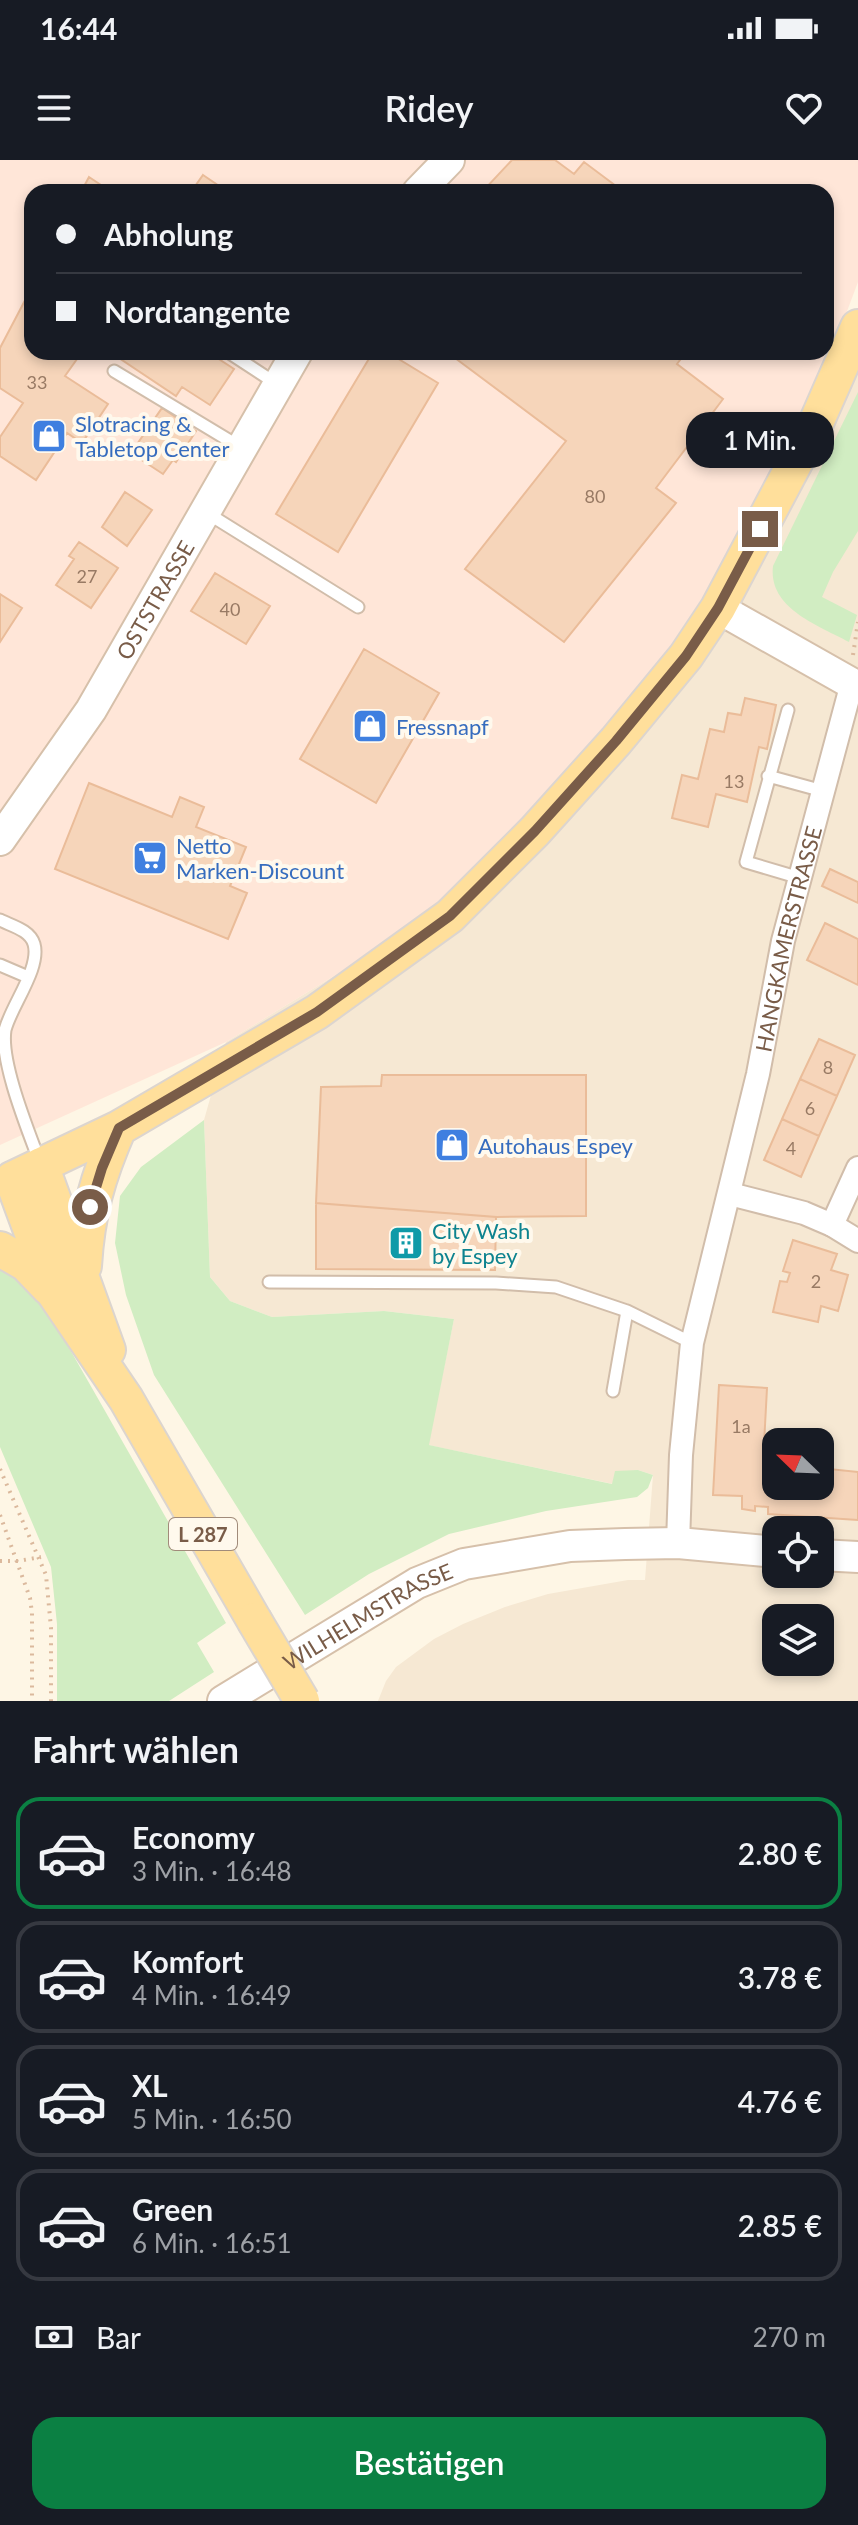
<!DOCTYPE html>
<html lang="de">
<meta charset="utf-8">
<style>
:root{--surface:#171b24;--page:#242831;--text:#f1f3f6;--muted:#9ea1a6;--line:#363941;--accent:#0b8043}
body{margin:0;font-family:Lato,sans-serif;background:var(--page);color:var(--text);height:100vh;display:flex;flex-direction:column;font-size:30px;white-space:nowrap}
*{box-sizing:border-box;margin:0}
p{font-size:26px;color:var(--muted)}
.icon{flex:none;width:44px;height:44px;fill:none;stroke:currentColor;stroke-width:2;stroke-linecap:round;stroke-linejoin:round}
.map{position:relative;height:1541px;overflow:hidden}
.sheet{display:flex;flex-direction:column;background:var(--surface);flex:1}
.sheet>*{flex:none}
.hud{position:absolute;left:24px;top:24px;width:810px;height:176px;border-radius:24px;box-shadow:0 4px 12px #0003;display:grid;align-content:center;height:176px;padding:0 32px;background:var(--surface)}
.needle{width:52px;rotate:293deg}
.fabs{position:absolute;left:762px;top:1268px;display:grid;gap:16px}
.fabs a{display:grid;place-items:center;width:72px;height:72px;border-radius:16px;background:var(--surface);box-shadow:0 4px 12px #0003;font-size:40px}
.end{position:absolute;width:36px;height:36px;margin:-18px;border:10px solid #795c48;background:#fff;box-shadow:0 0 0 4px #fff}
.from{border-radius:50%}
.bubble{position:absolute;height:56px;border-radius:24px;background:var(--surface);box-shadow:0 4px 12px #0003;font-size:26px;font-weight:600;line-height:56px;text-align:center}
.hud b{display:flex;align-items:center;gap:28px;height:76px;font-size:30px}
.hud b+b{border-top:2px solid var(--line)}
.hud i{width:20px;height:20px;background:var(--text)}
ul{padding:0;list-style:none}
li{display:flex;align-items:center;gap:24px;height:112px;margin:0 16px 12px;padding:0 16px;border:4px solid var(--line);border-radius:24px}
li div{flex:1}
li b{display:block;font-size:30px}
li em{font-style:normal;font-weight:600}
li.current{border-color:var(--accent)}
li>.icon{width:72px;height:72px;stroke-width:1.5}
h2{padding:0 32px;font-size:36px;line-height:96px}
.pay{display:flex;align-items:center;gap:20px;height:88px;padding:0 32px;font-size:30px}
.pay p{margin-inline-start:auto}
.button{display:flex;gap:16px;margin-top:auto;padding:16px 32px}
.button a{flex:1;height:92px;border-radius:24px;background:var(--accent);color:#fff;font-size:32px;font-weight:600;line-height:92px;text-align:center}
.status{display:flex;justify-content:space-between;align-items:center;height:56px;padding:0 40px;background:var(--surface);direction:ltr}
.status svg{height:22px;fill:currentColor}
header{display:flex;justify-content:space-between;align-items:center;height:104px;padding:0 32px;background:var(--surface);font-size:36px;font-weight:600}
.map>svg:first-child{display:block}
.residential{fill:#f6e8d3;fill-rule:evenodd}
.commercial{fill:#ffe6d8;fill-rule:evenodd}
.green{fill:#d1edc2}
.building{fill:#f6d5ba;stroke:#eabc99;stroke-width:2}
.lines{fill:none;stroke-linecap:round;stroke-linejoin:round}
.lane-casing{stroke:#d1bdaa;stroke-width:15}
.street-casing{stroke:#d1bdaa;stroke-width:26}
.secondary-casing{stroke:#d6c0aa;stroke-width:34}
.primary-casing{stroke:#dcd5cf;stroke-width:38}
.path{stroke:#dbb99d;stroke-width:4;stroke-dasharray:2 6;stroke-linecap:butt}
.lane{stroke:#fff;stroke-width:11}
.street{stroke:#fff;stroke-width:22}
.secondary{stroke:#fff;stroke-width:30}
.primary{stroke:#ffdf9b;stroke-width:34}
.primary-bridge-casing{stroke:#dcd5cf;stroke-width:38;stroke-linecap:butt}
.primary-bridge{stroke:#ffdf9b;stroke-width:34}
.route{stroke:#795c48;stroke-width:10}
.labels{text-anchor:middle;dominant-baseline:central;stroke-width:8;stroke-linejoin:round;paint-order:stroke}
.number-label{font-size:18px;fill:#987a64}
.shield{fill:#fff9ed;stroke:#a18b7a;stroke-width:2}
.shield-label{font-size:20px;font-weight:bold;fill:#795c48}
.shop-label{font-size:22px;fill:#366cbe;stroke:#fff9ed;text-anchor:start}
.street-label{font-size:22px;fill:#795c48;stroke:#fff9ed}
.culture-label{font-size:22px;fill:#0d838f;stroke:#fff9ed;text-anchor:start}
</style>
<div class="status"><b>16:44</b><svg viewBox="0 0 49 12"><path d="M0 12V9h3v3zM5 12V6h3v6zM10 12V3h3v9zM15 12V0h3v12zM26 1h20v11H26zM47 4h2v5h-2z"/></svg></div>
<header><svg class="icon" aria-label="menu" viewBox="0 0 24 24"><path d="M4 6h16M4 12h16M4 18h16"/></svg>Ridey<svg class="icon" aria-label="heart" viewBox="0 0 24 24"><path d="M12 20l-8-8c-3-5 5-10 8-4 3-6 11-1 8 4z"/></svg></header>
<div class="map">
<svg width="858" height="1541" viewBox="0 0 858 1541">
<rect width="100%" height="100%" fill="#fef6e5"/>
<path class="residential" d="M858,152V1541H378L386,1521L396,1507L434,1479L463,1464L505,1447L548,1434L628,1420H645L653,1315L638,1310L613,1324L428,1285L454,1159L384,1151L272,1157L230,1141L210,1117L204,960L226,882L406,772ZM776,1282H820V1326H776ZM776,1370H820V1414H776ZM776,1458H820V1502H776Z"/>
<path class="commercial" d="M0,0H858V122L808,255L701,448L564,628L406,772L226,882L0,985ZM32,32H826V192H32Z"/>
<path class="green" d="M858,232V371L833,412L822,437L857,455L849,482C817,465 768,448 773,406Z
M204,960L210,1117L230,1141L272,1157L384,1151L454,1159L429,1285L612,1324L615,1311L638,1310L653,1315L648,1328L637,1337L546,1351L449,1374L369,1414L305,1455L154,1215L126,1135L115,1083L120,1036L141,1007Z
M0,1098L17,1111L52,1158L226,1463L197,1483L214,1512L169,1541H57V1464L51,1407L0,1287Z"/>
<path class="building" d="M512,0H555L574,14L584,2L624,32H482Z
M203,15L228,32H191Z
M89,17L101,25L112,32H81Z
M32,127V192H82L65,216L108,244L82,283L67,273L36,320L0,296V277L23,243L0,228V188Z
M110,192H208L234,209L210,245L182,227L176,236Z
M373,192H387L438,223L338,392L276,354Z
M447,192H686L677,204L723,239L656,328L676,343L564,482L465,409L566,281Z
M162,248L196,271L176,302L173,300L163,314L131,293Z
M125,332L152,350L127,386L102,367Z
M79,382L118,408L91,448L56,425L74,399L69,396Z
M215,413L270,446L246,484L191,451Z
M0,434L22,448L0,482Z
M364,489L439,533L376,643L300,599Z
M745,538L776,545L767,589L759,587L747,642L716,634L708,667L672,658L682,615L698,619L710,569L724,572L728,553L741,555Z
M89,623L172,657L180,637L204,647L196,667L246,687L230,726L247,733L228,779L55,709Z
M830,709L858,722V743L822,726Z
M825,763L858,779V825L807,800Z
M819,879L855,895L837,936L800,919Z
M382,915H586V1056L496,1057L316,1043L321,927L381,926Z
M800,919L837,936L819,976L782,959Z
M782,959L819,976L801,1017L764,1000Z
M316,1043L496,1057L495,1110L316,1109Z
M793,1080L837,1094L831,1110L848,1115L838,1151L821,1146L818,1162L773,1152L780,1121L787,1122L790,1113L783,1111Z
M719,1225L767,1228L763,1303L776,1304V1326H820V1308L858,1312V1360L768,1354V1347L755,1346V1351L742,1349V1336L713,1335Z"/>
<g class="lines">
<g class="lane-casing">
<path id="lane" d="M228,192L277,224
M114,211L240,287
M207,353L358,447
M788,550L746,702L800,718
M768,616L823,631
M0,760C12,766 30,770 34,784C41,808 11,846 5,870C0,902 28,970 39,1000
M0,805L28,817
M269,1122L496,1123L556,1127L627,1151L692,1183
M613,1231L627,1151"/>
</g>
<g class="street-casing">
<g id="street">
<path d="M858,1008L832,1065L858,1081"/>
<path d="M730,1034L804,1053L832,1065"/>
<path id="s1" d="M678,1383L681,1295L692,1183L758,914L783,781L852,523"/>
</g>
</g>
<g class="secondary-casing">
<g id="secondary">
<path d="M418,32L449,0"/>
<path d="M718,448L858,527"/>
<path id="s2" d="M0,680L91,550L297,192"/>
<path d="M820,1395L858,1397"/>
<path id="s3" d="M223,1541L417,1423L464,1404L570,1386L625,1384L678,1383L776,1392"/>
</g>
</g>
<g class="primary-casing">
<path id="primary" d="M41,1005L108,1190
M0,1089L26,1104L49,1128
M84,1106C87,1054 98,1016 119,968
M254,1460L126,1239L54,1133L12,1019L119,968L317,852L450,756L535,671L616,581L686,496L718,448L816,263L858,167"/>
</g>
<path class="path" d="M853,495L858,462
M0,1309L46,1415L51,1468V1541
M0,1355L30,1438L32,1453V1541
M0,1401H18L41,1397"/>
<use href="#lane" class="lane"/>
<use href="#street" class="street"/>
<use href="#secondary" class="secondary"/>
<use href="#primary" class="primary"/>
<g class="primary-bridge-casing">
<path id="primary-bridge" d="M254,1460L302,1541"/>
</g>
<use href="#primary-bridge" class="primary-bridge"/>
</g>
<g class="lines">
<path class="route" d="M90,1047L102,1008L119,968L317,852L450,756L535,671L616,581L686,496L718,448L760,369"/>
</g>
<defs>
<g id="shop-square" transform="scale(1.8)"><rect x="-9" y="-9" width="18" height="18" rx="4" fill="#3f7fe0" stroke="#fff9ed"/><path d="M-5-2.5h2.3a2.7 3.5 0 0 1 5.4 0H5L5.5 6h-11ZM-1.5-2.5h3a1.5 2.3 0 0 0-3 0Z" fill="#fff"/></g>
<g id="supermarket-square" transform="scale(1.8)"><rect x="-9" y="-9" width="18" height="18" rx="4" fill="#3f7fe0" stroke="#fff9ed"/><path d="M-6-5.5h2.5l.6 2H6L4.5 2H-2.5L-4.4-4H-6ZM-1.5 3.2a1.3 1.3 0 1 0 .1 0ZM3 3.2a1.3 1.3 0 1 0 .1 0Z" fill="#fff"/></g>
<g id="building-square" transform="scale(1.8)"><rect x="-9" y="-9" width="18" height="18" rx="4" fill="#0f9aa8" stroke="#fff9ed"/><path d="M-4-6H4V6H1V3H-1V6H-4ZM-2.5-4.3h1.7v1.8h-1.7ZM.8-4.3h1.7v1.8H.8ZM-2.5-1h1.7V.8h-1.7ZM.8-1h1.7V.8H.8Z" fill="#fff"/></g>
</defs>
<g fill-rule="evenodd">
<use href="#shop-square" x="49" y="276"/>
<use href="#shop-square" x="370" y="566"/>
<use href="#supermarket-square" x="150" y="698"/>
<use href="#shop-square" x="452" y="985"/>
<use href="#building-square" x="406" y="1083"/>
</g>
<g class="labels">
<g class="number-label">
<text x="37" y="222">33</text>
<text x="595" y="336">80</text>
<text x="87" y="416">27</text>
<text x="230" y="449">40</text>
<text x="734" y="621">13</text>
<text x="828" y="907">8</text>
<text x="810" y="948">6</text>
<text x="791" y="988">4</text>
<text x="816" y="1121">2</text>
<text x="741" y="1266">1a</text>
</g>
<rect class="shield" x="169" y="1358" width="68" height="32" rx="6"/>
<g class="shield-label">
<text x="203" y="1374">L 287</text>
</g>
<g class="shop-label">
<text x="75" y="263">Slotracing &amp;<tspan x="75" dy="25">Tabletop Center</tspan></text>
<text x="396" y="566">Fressnapf</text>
<text x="176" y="685">Netto<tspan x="176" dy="25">Marken-Discount</tspan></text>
<text x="478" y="985">Autohaus Espey</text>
</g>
<g class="street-label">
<text stroke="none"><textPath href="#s2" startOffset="286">OSTSTRASSE</textPath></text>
<text stroke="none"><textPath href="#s1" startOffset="616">HANGKAMERSTRASSE</textPath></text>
<text stroke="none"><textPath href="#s3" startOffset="168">WILHELMSTRASSE</textPath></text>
</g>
<g class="culture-label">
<text x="432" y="1070">City Wash<tspan x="432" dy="25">by Espey</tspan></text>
</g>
</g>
</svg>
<div class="fabs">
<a><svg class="needle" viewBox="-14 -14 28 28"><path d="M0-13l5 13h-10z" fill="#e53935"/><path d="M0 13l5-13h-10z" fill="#9ea1a6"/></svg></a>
<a><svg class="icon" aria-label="locate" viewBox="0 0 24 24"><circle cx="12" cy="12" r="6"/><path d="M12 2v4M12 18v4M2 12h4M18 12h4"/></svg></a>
<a><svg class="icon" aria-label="layers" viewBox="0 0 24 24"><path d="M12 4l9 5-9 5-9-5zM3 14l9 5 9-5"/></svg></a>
</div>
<i class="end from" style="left:90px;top:1047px"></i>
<i class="end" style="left:760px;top:369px"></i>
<div class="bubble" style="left:686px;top:252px;width:148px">1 Min.</div>
<div class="hud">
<b><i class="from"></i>Abholung</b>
<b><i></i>Nordtangente</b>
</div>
</div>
<section class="sheet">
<h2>Fahrt wählen</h2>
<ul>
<li class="current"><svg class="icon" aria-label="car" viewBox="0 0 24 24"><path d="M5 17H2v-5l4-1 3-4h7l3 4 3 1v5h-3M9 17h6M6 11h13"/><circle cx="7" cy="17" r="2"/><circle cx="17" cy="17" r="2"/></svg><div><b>Economy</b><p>3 Min. · 16:48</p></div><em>2.80 €</em></li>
<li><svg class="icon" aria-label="car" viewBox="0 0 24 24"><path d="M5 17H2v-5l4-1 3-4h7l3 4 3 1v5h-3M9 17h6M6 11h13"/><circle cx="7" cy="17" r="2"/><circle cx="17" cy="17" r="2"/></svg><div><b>Komfort</b><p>4 Min. · 16:49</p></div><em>3.78 €</em></li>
<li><svg class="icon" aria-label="car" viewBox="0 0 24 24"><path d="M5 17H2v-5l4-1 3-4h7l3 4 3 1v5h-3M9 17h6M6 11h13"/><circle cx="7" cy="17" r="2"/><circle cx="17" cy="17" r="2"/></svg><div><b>XL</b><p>5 Min. · 16:50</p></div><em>4.76 €</em></li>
<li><svg class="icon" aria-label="car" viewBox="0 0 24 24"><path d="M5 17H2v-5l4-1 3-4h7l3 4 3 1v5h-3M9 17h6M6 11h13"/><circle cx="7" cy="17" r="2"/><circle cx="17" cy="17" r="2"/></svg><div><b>Green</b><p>6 Min. · 16:51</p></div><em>2.85 €</em></li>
</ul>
<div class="pay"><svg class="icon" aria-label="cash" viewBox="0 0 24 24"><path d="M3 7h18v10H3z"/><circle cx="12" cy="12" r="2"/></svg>Bar<p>270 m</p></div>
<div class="button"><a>Bestätigen</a></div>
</section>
